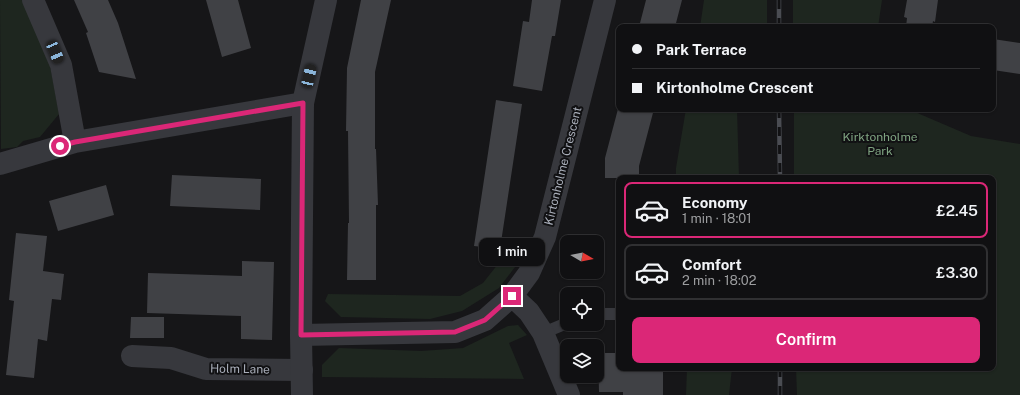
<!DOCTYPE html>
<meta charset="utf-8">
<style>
:root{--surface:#101012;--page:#19191b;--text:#f1f3f6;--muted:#9c9d9f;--line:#303032;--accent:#db2777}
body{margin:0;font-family:"Public Sans",sans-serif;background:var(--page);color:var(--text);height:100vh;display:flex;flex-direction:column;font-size:15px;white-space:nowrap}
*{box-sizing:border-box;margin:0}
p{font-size:13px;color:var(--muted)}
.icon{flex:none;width:22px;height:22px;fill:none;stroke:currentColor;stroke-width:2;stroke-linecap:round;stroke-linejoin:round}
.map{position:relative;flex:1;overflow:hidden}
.sheet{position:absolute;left:616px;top:175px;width:380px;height:196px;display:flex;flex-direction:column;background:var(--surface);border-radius:8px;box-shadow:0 1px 3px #0004,0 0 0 1px var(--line)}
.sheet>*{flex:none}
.top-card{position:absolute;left:616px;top:24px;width:380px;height:88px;border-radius:8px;box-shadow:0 1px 3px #0004,0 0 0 1px var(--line);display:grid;align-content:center;height:88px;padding:0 16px;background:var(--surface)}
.needle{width:26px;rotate:100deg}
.buttons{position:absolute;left:560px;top:235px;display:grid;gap:8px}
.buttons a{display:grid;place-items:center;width:44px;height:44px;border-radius:8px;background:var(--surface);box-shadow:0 1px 3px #0004,0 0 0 1px var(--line);font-size:20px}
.end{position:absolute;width:18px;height:18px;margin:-9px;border:5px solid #db2777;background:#fff;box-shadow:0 0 0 2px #fff}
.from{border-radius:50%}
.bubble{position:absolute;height:28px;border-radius:8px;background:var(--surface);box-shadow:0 1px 3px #0004,0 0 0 1px var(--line);font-size:13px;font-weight:600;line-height:28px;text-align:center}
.car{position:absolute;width:12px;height:24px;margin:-12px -6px;border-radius:5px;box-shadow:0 0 3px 1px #0007;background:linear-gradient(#222 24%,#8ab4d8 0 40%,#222 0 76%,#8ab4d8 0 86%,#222 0)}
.top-card b{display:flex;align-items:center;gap:14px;height:38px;font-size:15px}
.top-card b+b{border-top:1px solid var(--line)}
.top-card i{width:10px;height:10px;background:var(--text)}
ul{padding:7px 0 0;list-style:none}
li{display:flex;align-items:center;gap:12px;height:56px;margin:0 8px 6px;padding:0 8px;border:2px solid var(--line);border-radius:8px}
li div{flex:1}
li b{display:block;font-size:15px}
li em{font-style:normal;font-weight:600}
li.active{border-color:var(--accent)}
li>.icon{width:36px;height:36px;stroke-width:1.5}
.button{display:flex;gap:8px;margin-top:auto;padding:8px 16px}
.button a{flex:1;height:46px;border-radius:8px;background:var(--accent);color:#fff;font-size:16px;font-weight:600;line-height:46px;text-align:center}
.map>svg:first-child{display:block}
.green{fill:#1e261f}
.building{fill:#404145}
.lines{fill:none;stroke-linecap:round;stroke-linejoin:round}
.service{stroke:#37383d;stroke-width:12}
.minor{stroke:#37383d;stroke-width:22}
.tertiary{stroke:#37383d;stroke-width:22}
.rail-casing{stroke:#4a4c52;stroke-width:4.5}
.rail{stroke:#111113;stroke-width:3;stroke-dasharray:9;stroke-linecap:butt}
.route{stroke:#db2777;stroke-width:5}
.labels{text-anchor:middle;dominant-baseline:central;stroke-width:4;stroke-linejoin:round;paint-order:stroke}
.park-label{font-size:12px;fill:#7fa381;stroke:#111113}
.street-label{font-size:12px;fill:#a8adb8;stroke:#111113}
</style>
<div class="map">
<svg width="1020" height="395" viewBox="0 0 1020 395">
<rect width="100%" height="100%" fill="#161618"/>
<path class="green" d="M0,0H23L50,65L59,114L40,137L23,141L17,147L1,149Z
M704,0H767V27H700Z
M793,0H882L878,27H793Z
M686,109H737L739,178H676V168Z
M794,109H908L971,136L1020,144V395H797L796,368H993V178H794Z
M498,264L515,267L499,288L462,311L430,319L341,317L325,301L328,294L460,296L483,283Z
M518,325L527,335L509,343L524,379L322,377V365L339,348L421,351L463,348L508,326Z
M687,368H732L729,395H686Z"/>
<path class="building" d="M74,0H108L118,23L136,79L99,72L86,33L88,32Z
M206,0H238L251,48L222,57Z
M361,0H391L375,72V149H376L378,205H376V280H347L348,223H349L348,131H346L347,68Z
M532,0H561L555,36H552L542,91L513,86L523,21L529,22Z
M646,0H682L675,27H639Z
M907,0H938L935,22L933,21L932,27H906L907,18L904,17Z
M993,39L1020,43V74L993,70Z
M496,100L522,104L500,249L474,246Z
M618,109H654L639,166V178H605V158Z
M172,175L261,179L260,210L170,206Z
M106,185L114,215L58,231L49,201Z
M16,233L47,236L43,271L64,274L61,300L52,299L47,341L38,339L34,378L6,375L14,301L9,300Z
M242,261L274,262L272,340L241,339V316L147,313L148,273L242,276Z
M131,317H164V338H130Z
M598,353H619V368H663V395H623V392H599Z"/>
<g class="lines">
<path class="service" d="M597,314H619
M543,333L567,323"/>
<path class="minor" d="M33,0L61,65L75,142
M0,164L75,142L303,103
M512,296L529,312L543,333L569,395
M301,335L455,332L485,320L512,296L529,273L545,237L605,0
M132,356L171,358L206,369L302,370"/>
<path class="tertiary" d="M302,395L301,335L303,103L326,0"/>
<g class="rail-casing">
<path id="rail" d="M779,0V27
M779,109L780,178
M780,395V368"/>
</g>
<use href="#rail" class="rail"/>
</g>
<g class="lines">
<path class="route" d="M60,146L75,142L303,103L301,335L455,332L485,320L512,296"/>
</g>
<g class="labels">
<g class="park-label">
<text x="880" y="137">Kirktonholme<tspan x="880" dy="14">Park</tspan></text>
</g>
<g class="street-label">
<text transform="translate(563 166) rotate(-76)">Kirtonholme Crescent</text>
<text transform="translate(240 369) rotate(1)">Holm Lane</text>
</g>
</g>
</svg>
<div class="buttons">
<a><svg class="needle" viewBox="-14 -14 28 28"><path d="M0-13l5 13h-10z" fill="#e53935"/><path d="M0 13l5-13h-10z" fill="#9c9d9f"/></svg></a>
<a><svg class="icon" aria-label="locate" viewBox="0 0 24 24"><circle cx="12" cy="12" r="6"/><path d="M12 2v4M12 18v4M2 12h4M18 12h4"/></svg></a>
<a><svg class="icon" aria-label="layers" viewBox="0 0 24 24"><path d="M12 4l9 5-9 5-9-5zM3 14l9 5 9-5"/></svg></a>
</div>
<i class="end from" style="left:60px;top:146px"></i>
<i class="end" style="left:512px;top:296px"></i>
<div class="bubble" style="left:479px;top:238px;width:66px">1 min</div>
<i class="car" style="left:55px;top:52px;rotate:157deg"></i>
<i class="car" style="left:309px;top:76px;rotate:13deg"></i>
<div class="top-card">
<b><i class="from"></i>Park Terrace</b>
<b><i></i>Kirtonholme Crescent</b>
</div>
<section class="sheet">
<ul>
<li class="active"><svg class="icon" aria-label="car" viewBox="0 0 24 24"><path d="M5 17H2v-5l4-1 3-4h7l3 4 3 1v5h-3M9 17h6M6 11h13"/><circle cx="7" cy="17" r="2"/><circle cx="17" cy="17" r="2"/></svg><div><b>Economy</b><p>1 min · 18:01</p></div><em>£2.45</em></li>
<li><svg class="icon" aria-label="car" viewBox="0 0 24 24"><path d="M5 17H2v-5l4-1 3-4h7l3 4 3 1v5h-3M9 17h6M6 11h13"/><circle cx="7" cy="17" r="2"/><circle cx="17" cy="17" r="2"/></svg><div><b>Comfort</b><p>2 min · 18:02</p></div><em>£3.30</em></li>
</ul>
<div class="button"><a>Confirm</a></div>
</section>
</div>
